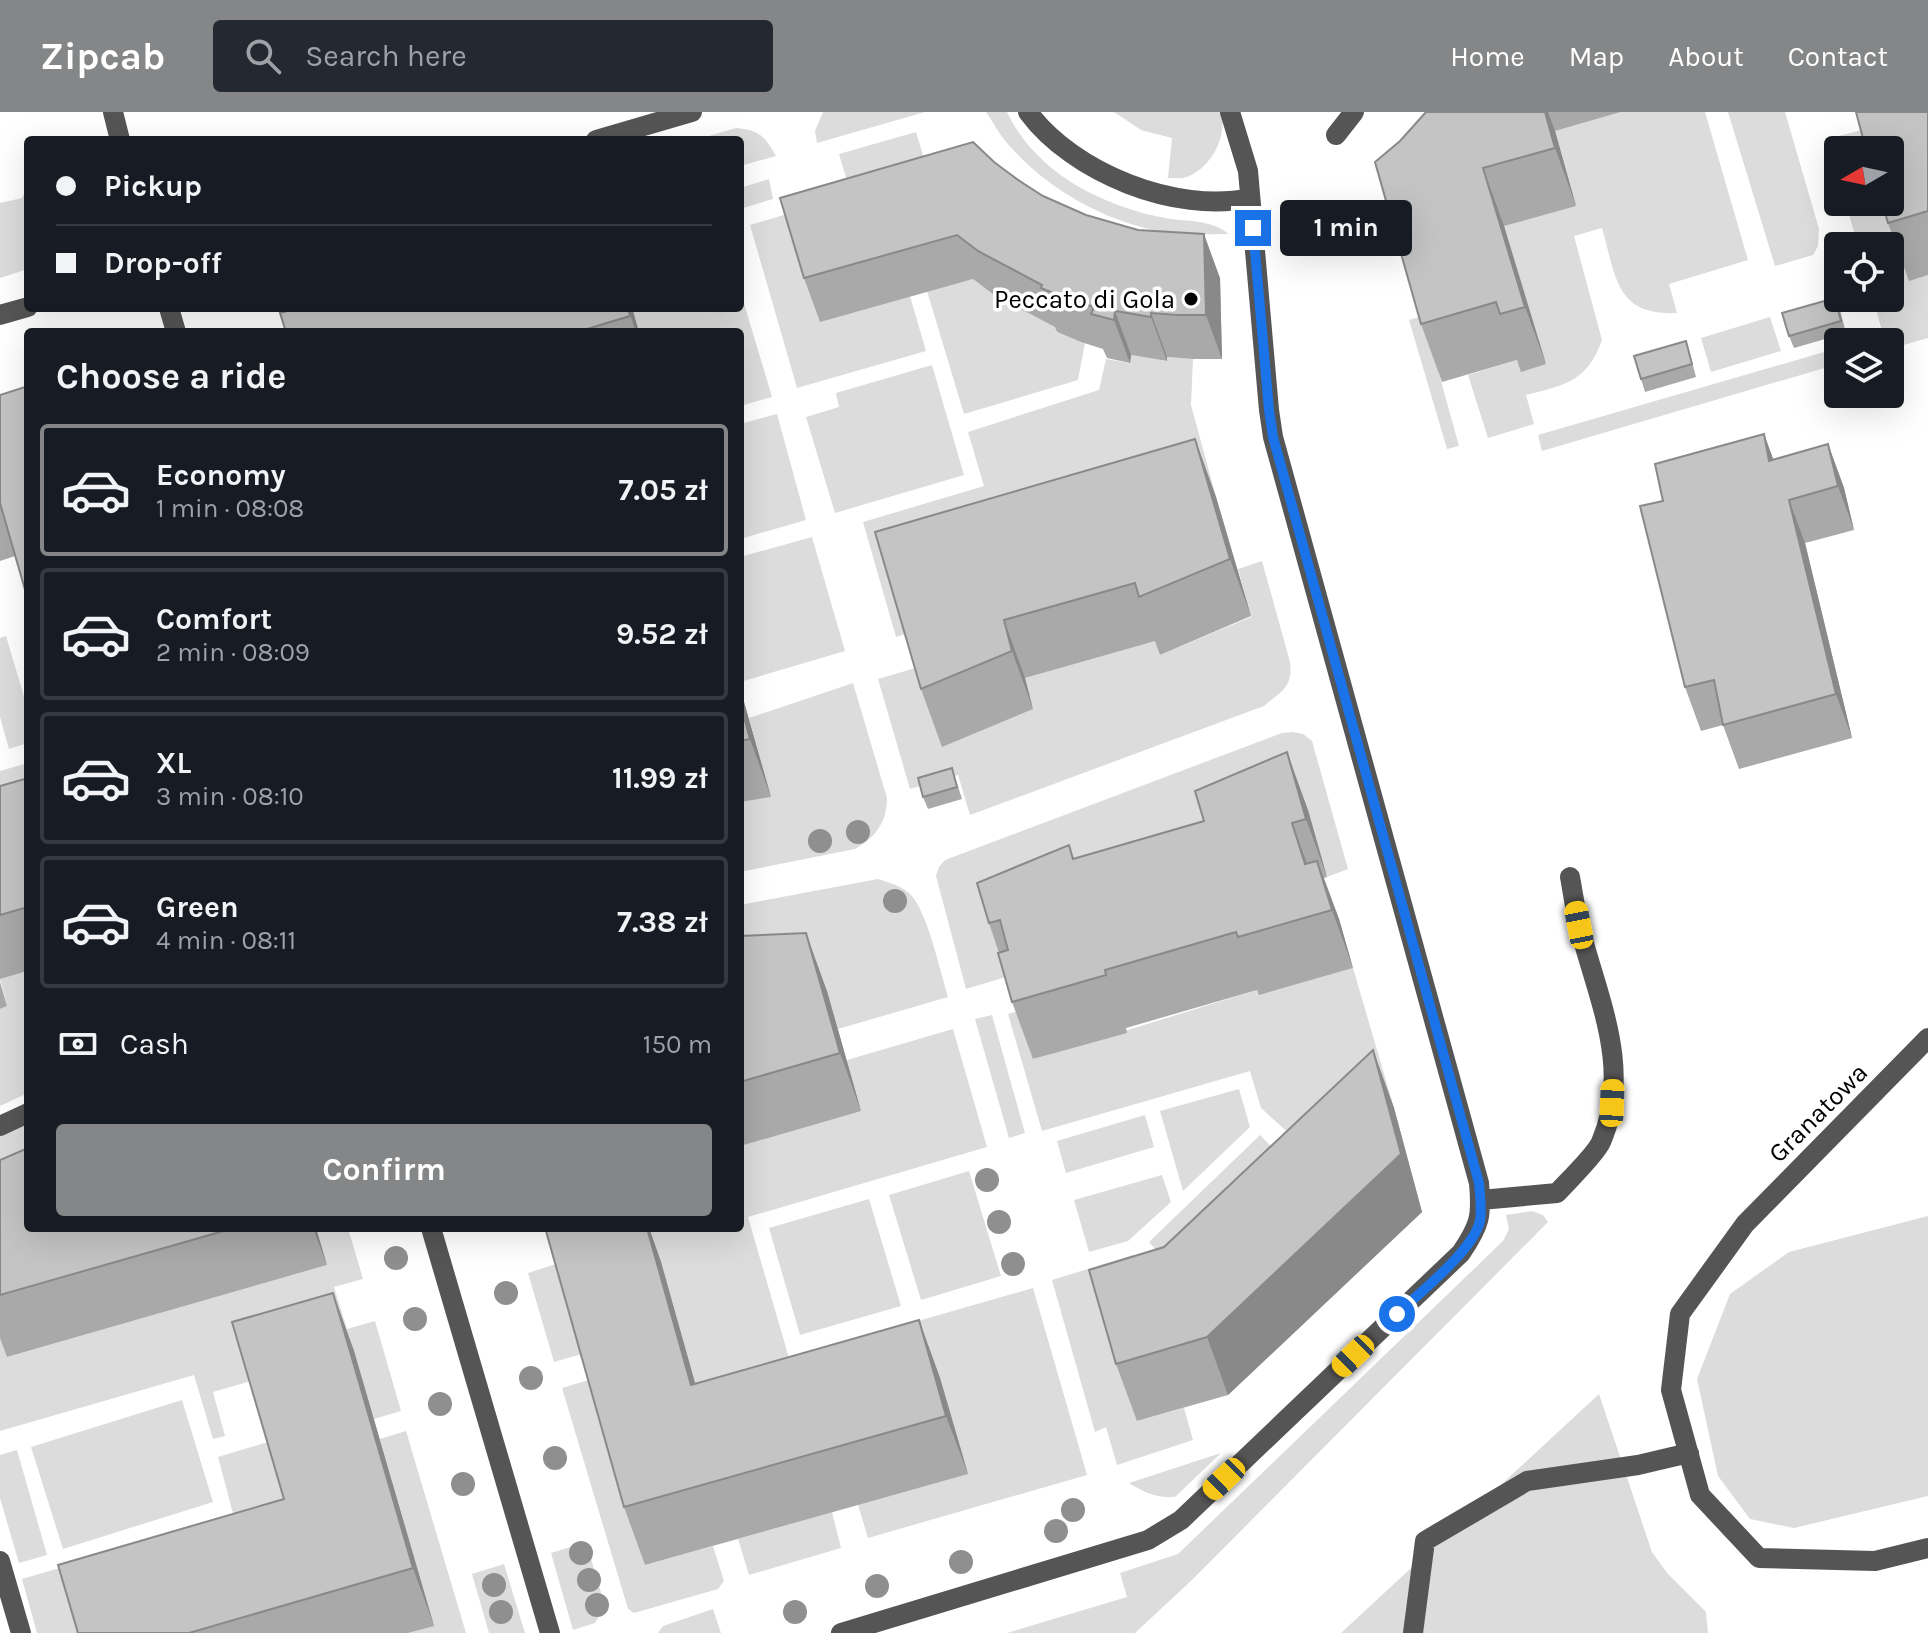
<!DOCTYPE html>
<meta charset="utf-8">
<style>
:root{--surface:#171b24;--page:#242831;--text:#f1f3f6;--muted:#9ea1a6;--line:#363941;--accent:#858687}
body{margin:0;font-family:Karla,sans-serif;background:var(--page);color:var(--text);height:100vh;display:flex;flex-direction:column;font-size:30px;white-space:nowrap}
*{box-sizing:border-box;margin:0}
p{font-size:26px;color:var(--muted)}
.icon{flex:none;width:44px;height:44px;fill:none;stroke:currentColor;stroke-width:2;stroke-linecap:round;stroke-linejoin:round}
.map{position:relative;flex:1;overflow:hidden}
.details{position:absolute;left:24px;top:216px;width:720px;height:904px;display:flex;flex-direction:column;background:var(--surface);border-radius:8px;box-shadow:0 8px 32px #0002}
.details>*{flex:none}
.hud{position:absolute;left:24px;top:24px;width:720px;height:176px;border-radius:8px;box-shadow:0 8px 32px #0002;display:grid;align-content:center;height:176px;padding:0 32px;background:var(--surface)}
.needle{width:52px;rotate:261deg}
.controls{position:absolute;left:1824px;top:24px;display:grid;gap:16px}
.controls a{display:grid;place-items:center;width:80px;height:80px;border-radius:8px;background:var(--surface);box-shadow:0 8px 32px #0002;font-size:40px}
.end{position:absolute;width:36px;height:36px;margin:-18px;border:10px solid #1a73e8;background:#fff;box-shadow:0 0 0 4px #fff}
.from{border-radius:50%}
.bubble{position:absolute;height:56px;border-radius:8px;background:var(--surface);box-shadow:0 8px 32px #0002;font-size:26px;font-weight:700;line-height:56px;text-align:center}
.car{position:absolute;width:24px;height:48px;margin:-24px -12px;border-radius:10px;box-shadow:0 0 6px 2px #0007;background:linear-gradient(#f5c518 24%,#345 0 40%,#f5c518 0 76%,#345 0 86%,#f5c518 0)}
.hud b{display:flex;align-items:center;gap:28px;height:76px;font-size:30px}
.hud b+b{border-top:2px solid var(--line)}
.hud i{width:20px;height:20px;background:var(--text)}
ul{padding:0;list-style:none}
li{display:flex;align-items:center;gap:24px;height:132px;margin:0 16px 12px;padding:0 16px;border:4px solid var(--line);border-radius:8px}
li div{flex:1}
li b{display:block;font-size:30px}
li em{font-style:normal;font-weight:700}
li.active{border-color:var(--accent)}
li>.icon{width:72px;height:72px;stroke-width:1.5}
h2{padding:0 32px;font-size:36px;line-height:96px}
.pay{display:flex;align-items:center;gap:20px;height:88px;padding:0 32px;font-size:30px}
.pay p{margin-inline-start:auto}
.primary-button{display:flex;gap:16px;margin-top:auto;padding:16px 32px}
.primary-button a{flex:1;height:92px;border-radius:8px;background:var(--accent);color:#fff;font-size:32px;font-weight:700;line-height:92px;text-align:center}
header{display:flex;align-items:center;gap:48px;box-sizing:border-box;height:112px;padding:0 40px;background:var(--accent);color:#fff}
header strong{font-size:38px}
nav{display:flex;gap:44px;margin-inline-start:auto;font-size:28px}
.search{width:560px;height:72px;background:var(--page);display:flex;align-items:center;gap:20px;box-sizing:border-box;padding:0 28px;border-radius:8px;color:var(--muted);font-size:30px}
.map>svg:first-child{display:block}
.green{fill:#dcdcdc}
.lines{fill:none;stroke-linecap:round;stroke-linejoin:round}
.minor{stroke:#555;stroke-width:20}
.tree{fill:#8f8f8f}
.wall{fill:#a9a9a9}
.shaded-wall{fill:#898989}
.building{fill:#c4c4c4;stroke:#898989;stroke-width:2}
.route{stroke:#1a73e8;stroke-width:10}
.poi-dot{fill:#000;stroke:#fff;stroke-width:3}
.labels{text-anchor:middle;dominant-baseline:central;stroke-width:7;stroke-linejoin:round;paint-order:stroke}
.poi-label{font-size:26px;fill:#000;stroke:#fff;text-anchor:end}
.street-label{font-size:26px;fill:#000;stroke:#fff}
</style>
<header>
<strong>Zipcab</strong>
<div class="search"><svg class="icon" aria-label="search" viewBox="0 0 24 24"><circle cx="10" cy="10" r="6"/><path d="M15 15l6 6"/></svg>Search here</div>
<nav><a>Home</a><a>Map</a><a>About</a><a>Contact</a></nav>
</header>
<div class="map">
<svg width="1928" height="1521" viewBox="0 0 1928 1521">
<rect width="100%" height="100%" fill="#fff"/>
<path class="green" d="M823,0H925L817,31L815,19Z
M986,0H1007C1035,60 1102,94 1165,106C1188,110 1210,107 1229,122C1210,122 1192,123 1173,121C1111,114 1047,78 1007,31C999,22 993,10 986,0Z
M1114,0H1221C1228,24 1211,56 1187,65C1182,67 1174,66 1168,66L1172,26L1141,18Z
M1621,0H1705L1748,148L1669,172L1677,201C1615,204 1616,164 1602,116L1574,124L1602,228C1587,270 1565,273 1526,283L1534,312L1488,326L1468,263L1517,248L1546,252L1504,114L1555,19Z
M1728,0H1785L1819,117L1818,134L1813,143L1775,154Z
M736,16C759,18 765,24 776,44L740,54V28H695Z
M1865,17L1871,38H1838V65L1827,27Z
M916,20L937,89L860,112L839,42Z
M769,67L773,87L740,97V76Z
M28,75V157L0,166V91L22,86Z
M1845,90H1890L1896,121L1858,132Z
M787,102L820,209L910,184L926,239L797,276L750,113Z
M1900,138L1928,163V226L1890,237V230H1858L1883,223L1873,186H1890V141Z
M973,167L994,183L1058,216L1056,220L1085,231L1078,268L964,302L927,179Z
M740,178L772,285L740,294V220H639L632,196H740Z
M1423,204L1459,334L1447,337L1409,208Z
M1770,205L1781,239L1711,260L1701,226Z
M1838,236V252L1542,339L1538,323Z
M1131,243L1166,249L1167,245L1193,247L1191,293L1216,385L897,478L908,521L896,525L863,410L984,374L968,320L1099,278L1106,247L1129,251Z
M932,253L964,363L835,401L806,305L839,295L836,281Z
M777,302L806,408L740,427V312Z
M812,425L845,539L740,570V445Z
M1262,449L1290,550C1293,575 1282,579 1264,594L970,703L958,663L910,677L878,567L919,555L1033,597L1025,566L1156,528L1160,543L1251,505L1238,457Z
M6,524L28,598V631L9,637L0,605V526Z
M853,571L887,686C887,710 876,725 855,737L740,760V690L771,685L749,606Z
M1293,620L1303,622L1312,629L1348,757L1327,765L1308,698L1009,864L966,877L936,764L939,755L945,748L1282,621Z
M28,651V730L0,738V659Z
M878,767C890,771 903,774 912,784C928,803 940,859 948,885L838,917L827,879L740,883V793Z
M1353,856L1394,996L1293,1025L1261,996L1250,959L1042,1019L1008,902L1019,899L1034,947L1257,878L1260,882Z
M28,859V981L0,994V897L7,894L0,867Z
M992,903L1025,1021L1009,1026L975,907Z
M953,917L987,1035L748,1105L789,1246L1033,1176L1087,1363L868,1426L858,1393L712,1331L585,1241L554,1250L528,1161L559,1151L550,1116H740V1034L847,948Z
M1239,977L1250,1015L1183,1079L1160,999Z
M1145,1003L1154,1035L1066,1061L1057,1029Z
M28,1011V1103L0,1114V1024Z
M1260,1023L1310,1075L1197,1182L1149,1130Z
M969,1059L1001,1164L921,1188L889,1083Z
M1162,1063L1171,1090L1128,1129L1089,1140L1074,1088Z
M869,1087L901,1194L800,1223L769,1116Z
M1532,1099L1543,1103L1548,1110L1193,1467L1135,1521H1007L1127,1485L1120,1461L1178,1442L1503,1129L1509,1117L1506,1103Z
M1928,1104V1384L1794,1416L1750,1407L1718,1364L1697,1267L1730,1182L1789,1140Z
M316,1116H348L363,1167L334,1175L347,1217L375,1209L401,1299L374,1307L353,1239L213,1280L225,1324L213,1327L194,1263L0,1319V1222L7,1245L327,1153Z
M1133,1143L1181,1194L1137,1309L1184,1296L1193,1328L1117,1353L1106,1315L1095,1320L1052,1168Z
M592,1267L645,1453L713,1434L724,1469L718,1477L634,1501L628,1497L562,1276Z
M1599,1282L1652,1440L1668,1462L1706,1500L1708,1521H1341Z
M182,1288L213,1390L63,1437L31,1335Z
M406,1319L466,1521H409L433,1513L380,1327Z
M271,1329L305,1445L83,1521H37L22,1467L234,1405L218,1345Z
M17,1338L47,1443L19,1451L0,1386V1343Z
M1221,1341L1175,1385C1157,1386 1145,1381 1129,1371Z
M832,1400L841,1436L749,1463L738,1427Z
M586,1430L605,1494L595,1511L573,1518L551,1441Z
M504,1452L525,1521H489L472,1462Z
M713,1497L721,1521H658L663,1514Z"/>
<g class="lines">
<path class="minor" d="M113,0L120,28
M1028,0C1073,61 1176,102 1250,86
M1336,23L1354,0
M596,28L692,0
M169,196L176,220
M0,203L28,195
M1928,926L1745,1112L1680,1202L1671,1278L1700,1383L1759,1446L1875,1449L1928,1436
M0,1014L28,1001
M1481,1088L1557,1081C1567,1070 1596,1042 1601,1030C1633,956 1597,885 1579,813C1575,797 1573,781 1570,765
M431,1116L550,1521
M0,1449L21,1521
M841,1521L1148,1428L1181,1408L1461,1141C1480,1113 1482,1104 1479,1071L1273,325L1269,298L1248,59L1230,0
M1413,1521L1425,1429L1527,1369L1638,1353L1689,1341"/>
</g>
<g class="tree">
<circle cx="858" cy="720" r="12"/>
<circle cx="820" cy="729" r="12"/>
<circle cx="895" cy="789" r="12"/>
<circle cx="987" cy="1068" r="12"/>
<circle cx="999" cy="1110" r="12"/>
<circle cx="396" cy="1146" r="12"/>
<circle cx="1013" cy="1152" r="12"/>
<circle cx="506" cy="1181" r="12"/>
<circle cx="415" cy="1207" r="12"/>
<circle cx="531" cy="1266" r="12"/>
<circle cx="440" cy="1292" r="12"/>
<circle cx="555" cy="1346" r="12"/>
<circle cx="463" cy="1372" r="12"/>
<circle cx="1073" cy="1398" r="12"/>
<circle cx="1056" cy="1419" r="12"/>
<circle cx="581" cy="1441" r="12"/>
<circle cx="961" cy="1450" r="12"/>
<circle cx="589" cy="1468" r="12"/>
<circle cx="494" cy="1473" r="12"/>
<circle cx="877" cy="1474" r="12"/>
<circle cx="597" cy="1493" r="12"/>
<circle cx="501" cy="1500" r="12"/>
<circle cx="795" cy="1500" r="12"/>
</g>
<path class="wall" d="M1426,0H1621L1555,19L1576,94L1504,114L1546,252L1521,260L1517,248L1442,270L1421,212L1400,29Z
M1928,0V163L1909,169L1888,111L1890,38H1867L1864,30Z
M994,50L1043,84L1220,166L1222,247H1193L1167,245V249L1131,243L1130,251L1107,246L1103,237L1081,230L1057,220L1055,215L994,183L973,167L820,210L804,166Z
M632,196L639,220H286Z
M1840,198L1846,221L1794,236L1789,224Z
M1690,242L1696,265L1645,280L1641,267Z
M0,283L15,444L0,449Z
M1764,322L1773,347L1828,332L1844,376L1854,418L1805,431L1852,626L1739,657L1723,613L1701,619L1685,575L1663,389Z
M1195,327L1216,385L1251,504L1160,543L1155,529L1025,566L1033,597L942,635L921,577Z
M740,576L771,685L740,690Z
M28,666V859L0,867V674Z
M956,668L962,687L928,697L923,685Z
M1308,698L1327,765L1324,766L1339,807L1353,856L1259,883L1257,878L1126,916L1127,921L1033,947L1012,890L999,841L989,811L1069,733L1074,747Z
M740,824L827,879L861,999L740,1034Z
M0,870L7,894L0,897Z
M1373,938L1394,996L1422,1100L1228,1283L1137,1309L1116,1252L1164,1135Z
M0,1048L28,1116H316L327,1153L7,1245L0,1226Z
M556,1116H649L661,1150L695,1272L919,1208L940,1266L968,1362L645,1453L624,1395Z
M333,1181L354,1239L434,1514L408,1521H78L284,1387Z"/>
<path class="shaded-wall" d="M1545,0H1548L1555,19L1576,94L1555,36Z
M1483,56L1504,114L1546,252L1525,195Z
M1204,122L1220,166L1222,247L1206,203Z
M628,196H632L639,220H636Z
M1115,199L1131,243L1130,251L1114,208Z
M1151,201L1167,245V249L1151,205Z
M1764,322L1780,366L1769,349Z
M1195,327L1216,385L1251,504L1230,447Z
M1828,332L1844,376L1854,418L1838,374Z
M1789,388L1805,431L1852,626L1836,582Z
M1004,508L1025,566L1033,597L1012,539Z
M740,576L771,685L750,627L740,591Z
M1287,640L1308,698L1327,765L1306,707Z
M1292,711L1313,768L1305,752Z
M1317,749L1339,807L1353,856L1332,798Z
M806,821L827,879L861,999L840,941Z
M1373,938L1394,996L1422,1100L1228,1283L1207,1225Z
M313,1116H316L327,1153Z
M647,1116H649L661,1150L712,1331L691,1273Z
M333,1181L354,1239L434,1514L413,1456Z
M919,1208L940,1266L968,1362L946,1304Z"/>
<path class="building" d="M1426,0H1545L1555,36L1483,56L1525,195L1500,202L1496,190L1421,212L1375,50L1400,29Z
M1856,0H1928V99L1888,111L1882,90H1890V38H1881L1878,26L1864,30Z
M973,30L994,50L1018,68L1043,84L1086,103L1138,118L1204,122L1206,203H1177L1151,201V205L1115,199L1114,208L1091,202L1094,195L1065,186L1041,176L1042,173L978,139L957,123L804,166L780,86Z
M1835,186L1841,209L1789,224L1782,201Z
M298,196H628L630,204L577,220H286L280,201Z
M1686,229L1692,252L1641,267L1634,244Z
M28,274V488L0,391V283Z
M1764,322L1769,349L1828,332L1838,374L1789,388L1836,582L1723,613L1714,568L1685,575L1640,394L1663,389L1655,352Z
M1195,327L1230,447L1139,485L1135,471L1004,508L1012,539L921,577L875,420Z
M740,591L750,627L740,629Z
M1287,640L1306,707L1292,711L1305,752L1317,749L1332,798L1238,825L1236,820L1105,858L1106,863L1012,890L998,841L1008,838L1000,808L989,811L977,771L1069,733L1073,747L1204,709L1195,679Z
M952,656L957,675L923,685L918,666Z
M28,666V795L0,803V674Z
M806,821L840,941L740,970V824Z
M1373,938L1401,1042L1207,1225L1116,1252L1089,1158L1164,1135Z
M28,1036V1116H234L0,1183V1048Z
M556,1116H647L691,1273L919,1208L946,1304L624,1395L546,1119Z
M333,1181L413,1456L189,1521H78L58,1453L284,1387L232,1210Z"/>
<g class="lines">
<path class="route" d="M1253,116L1269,298L1273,325L1479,1071C1480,1083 1482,1097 1480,1109C1473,1139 1419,1181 1397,1202"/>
</g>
<circle class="poi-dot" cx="1191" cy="187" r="8"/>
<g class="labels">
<g class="poi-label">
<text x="1175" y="187">Peccato di Gola</text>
</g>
<g class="street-label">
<text transform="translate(1818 1001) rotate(-45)">Granatowa</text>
</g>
</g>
</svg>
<div class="controls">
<a><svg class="needle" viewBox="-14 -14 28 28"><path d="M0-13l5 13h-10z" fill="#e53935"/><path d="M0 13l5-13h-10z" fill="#9ea1a6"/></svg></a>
<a><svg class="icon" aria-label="locate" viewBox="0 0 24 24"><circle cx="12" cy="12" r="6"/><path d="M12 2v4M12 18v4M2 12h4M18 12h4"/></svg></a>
<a><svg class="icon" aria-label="layers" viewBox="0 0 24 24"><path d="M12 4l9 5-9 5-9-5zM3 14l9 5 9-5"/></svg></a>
</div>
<i class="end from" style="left:1397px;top:1202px"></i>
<i class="end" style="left:1253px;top:116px"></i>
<div class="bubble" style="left:1280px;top:88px;width:132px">1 min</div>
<i class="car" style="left:1579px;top:813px;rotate:349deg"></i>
<i class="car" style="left:1612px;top:991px;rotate:2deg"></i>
<i class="car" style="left:1353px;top:1244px;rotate:226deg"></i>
<i class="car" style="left:1224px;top:1367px;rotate:226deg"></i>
<div class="hud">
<b><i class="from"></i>Pickup</b>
<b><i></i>Drop-off</b>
</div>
<section class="details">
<h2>Choose a ride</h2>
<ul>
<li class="active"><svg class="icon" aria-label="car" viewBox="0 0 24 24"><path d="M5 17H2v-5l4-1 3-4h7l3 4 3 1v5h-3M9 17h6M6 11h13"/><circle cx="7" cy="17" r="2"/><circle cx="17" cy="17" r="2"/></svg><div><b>Economy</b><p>1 min · 08:08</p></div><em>7.05 zł</em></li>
<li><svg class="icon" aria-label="car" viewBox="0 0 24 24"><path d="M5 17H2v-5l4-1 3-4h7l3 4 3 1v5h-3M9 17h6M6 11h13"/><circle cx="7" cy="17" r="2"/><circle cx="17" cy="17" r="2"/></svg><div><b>Comfort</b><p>2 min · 08:09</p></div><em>9.52 zł</em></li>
<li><svg class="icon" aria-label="car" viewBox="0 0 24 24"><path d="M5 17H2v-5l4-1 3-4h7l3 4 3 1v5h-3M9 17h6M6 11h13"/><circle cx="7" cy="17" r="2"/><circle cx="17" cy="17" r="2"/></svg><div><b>XL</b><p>3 min · 08:10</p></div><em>11.99 zł</em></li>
<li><svg class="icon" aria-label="car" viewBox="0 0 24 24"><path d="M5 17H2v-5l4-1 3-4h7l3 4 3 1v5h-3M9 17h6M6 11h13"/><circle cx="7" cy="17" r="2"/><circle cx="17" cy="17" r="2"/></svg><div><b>Green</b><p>4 min · 08:11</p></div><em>7.38 zł</em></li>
</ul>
<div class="pay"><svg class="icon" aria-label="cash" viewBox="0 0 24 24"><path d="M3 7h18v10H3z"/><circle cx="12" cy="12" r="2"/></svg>Cash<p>150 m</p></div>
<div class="primary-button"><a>Confirm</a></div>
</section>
</div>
